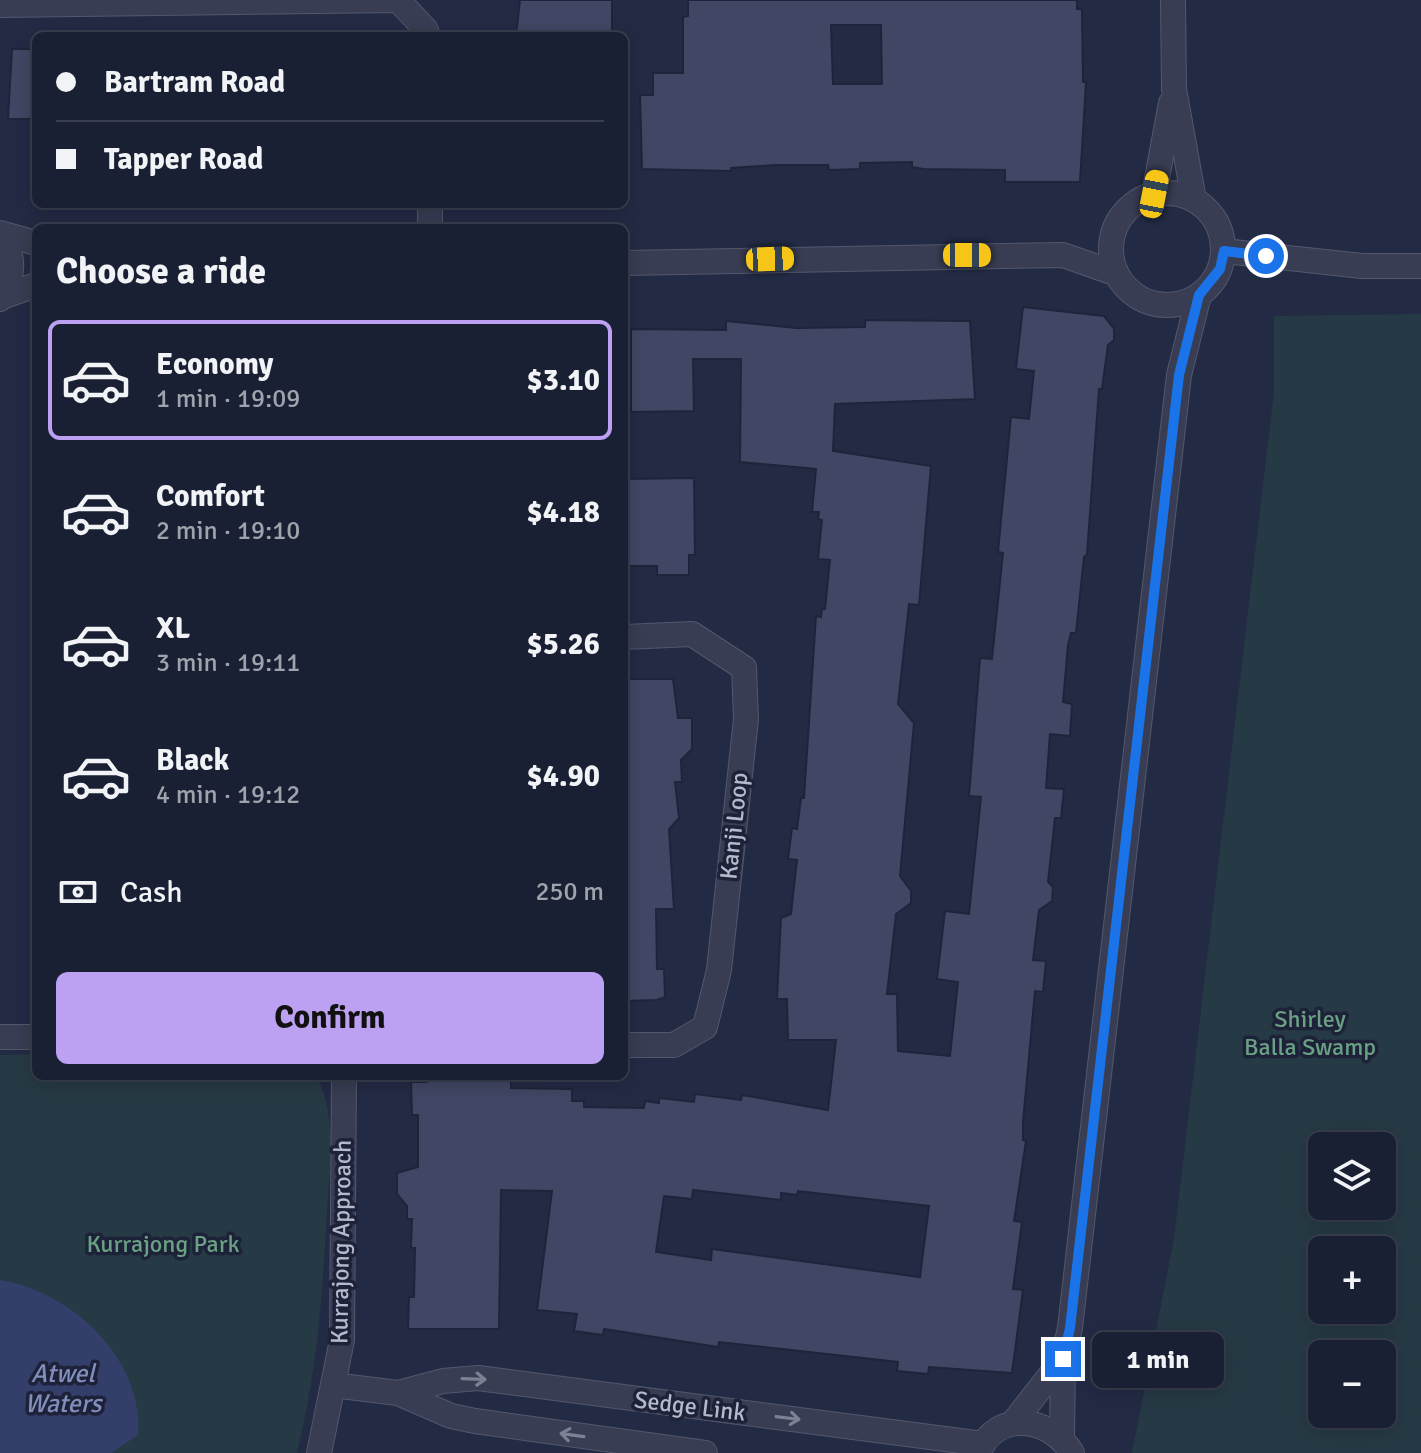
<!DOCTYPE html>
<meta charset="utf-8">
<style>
:root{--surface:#1a2033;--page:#23283b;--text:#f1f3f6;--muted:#9fa3ac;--line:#383e4e;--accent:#bca0f2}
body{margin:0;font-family:Signika,sans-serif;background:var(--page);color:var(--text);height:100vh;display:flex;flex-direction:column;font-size:30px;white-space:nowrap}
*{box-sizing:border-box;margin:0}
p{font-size:26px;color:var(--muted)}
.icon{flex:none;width:44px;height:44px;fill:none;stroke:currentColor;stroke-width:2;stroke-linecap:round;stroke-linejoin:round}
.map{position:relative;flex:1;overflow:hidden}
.drawer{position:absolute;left:32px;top:224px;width:596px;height:856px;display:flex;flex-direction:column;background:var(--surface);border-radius:12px;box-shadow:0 4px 20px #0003,0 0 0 2px var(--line)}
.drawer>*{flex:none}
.banner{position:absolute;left:32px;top:32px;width:596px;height:176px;border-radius:12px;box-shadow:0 4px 20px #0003,0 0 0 2px var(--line);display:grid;align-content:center;height:176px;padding:0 24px;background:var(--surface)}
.controls{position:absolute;left:1308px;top:1132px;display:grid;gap:16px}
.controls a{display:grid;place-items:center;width:88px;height:88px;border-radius:12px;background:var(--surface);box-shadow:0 4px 20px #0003,0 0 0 2px var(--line);font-size:40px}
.end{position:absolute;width:36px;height:36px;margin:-18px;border:10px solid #1a73e8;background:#fff;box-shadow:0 0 0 4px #fff}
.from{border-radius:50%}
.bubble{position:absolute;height:56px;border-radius:12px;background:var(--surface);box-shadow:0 4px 20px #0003,0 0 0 2px var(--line);font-size:26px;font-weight:700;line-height:56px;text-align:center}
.car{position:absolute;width:24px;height:48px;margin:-24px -12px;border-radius:10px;box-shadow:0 0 6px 2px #0007;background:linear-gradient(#f5c518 24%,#345 0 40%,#f5c518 0 76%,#345 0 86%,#f5c518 0)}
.banner b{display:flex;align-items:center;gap:28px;height:76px;font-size:30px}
.banner b+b{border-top:2px solid var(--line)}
.banner i{width:20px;height:20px;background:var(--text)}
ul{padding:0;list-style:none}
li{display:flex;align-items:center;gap:24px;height:120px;margin:0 16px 12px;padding:0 8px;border:4px solid transparent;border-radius:12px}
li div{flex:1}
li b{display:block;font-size:30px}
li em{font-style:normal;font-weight:700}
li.selected{border-color:var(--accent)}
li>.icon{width:72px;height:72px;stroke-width:1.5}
h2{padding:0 24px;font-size:36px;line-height:96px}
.pay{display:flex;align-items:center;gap:20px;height:88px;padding:0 24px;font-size:30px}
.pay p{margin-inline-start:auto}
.cta{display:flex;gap:16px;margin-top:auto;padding:16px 24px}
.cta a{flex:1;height:92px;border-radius:12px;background:var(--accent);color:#111;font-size:32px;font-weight:700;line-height:92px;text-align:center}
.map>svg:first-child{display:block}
.green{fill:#263a45;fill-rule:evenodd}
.water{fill:#343e6a}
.building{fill:#404764;stroke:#1f243a;stroke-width:2;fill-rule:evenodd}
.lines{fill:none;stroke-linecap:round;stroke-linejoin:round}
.minor-casing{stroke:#53586d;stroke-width:26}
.minor{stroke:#383d53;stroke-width:24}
.oneway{stroke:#7d8196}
.route{stroke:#1a73e8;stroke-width:10}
.labels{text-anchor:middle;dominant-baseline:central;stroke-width:7;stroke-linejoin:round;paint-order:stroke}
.street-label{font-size:24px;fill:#b5b9cd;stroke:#1d2239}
.park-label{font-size:24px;fill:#6aa083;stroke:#1d2239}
.water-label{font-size:26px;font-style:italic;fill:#818dbb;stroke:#1d2239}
</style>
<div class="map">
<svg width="1421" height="1453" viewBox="0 0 1421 1453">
<rect width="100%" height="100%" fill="#232a44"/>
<path class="green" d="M1421,314V1453H1132L1174,1239L1274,392V316ZM1322,1146H1382V1206H1322ZM1322,1250H1382V1310H1322ZM1322,1354H1382V1414H1322Z
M36,1054V1076H317C337,1119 330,1163 327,1209C323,1292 317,1372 297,1453H0V1055Z"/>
<path class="water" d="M0,1280C71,1291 144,1359 138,1435L111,1453H0Z"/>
<path class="building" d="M520,0H612V36H516Z
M688,0H1077V9H1082L1083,82H1086L1080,182H1005V170L923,169L912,167V162L860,163V169L829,170L828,165H775L731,168V171L642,169L640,95H653V73H683V17L688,16ZM831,25H881L882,84H833Z
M12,49H36V119H8Z
M1023,307L1104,316L1114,329V340L1108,345L1102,389H1099L1087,554L1084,557L1076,633H1071L1068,645L1063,702L1072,704L1070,736L1050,734L1046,788L1064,789L1061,818H1055L1048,882L1053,887L1052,901L1039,910L1033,960L1046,961L1043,992L1035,991L1023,1122V1140L1026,1141L1014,1221L1022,1222L1013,1289L1023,1290L1012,1373L929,1367L928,1374L897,1371L898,1362L719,1342L718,1347L604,1329L603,1335L574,1331L577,1314L537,1310L552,1191L501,1190L499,1329H408L409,1297H414L415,1248H411L412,1219H407V1206L397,1194V1173L418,1167V1115H412L411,1082H427V1079L511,1078V1088L572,1089V1101H584V1107L644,1108L645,1101L659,1103V1098L694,1102L695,1094L741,1100L742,1095L828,1110L836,1040H788L787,999H777L781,918L791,914L797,860L788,859L792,828L797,829L801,798H804L816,616L821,617L822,609H825L830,560L818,559L822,520L818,519L819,512H812L816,469L740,462L741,359H693L694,411L631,412V329L726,330V321L796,328L865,327V320L970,321L975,399L835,404L833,451L931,466L919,605L909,604L898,704L914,723L900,876L911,891V903L896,914L887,994H897L898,1051L950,1056L958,982L937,979L945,911L969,914L981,797L969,796L980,658L992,659L1003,553L998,552L1011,417L1029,419L1034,371L1016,369ZM693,1190L781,1200V1193L797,1195L798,1191L929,1206L920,1277L712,1249L711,1260L656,1252L664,1196L692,1199Z
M694,478L695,555H689V575H657V566H624V479Z
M624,679H673L678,718H692V749L681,760L682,782H675L679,818L669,829L674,909H656L657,969H664L665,997L657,1000L624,1001Z"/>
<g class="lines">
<g class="minor-casing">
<path id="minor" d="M1173,0L1174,89L1194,200
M0,5L398,0L426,30L427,36
M1111 249a56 56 0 1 1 112 0a56 56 0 1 1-112 0Z
M1154,194L1171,103
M430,204V228
M0,233L36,243
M0,235C16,256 14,278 0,299
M1224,251L1362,266H1421
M624,263L1063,255L1117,274
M2,297L36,285
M624,637L692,634L744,668L746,719L719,970L705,1027L674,1045H624
M0,1037H36
M333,1385L398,1393L451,1416L475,1421L705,1453
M398,1393L443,1381L478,1378L983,1444
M1013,1423L1063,1359
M1062,1437L1063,1359L1070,1328L1179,375L1199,295
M319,1453L342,1340L344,1076
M978,1453C998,1409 1050,1417 1072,1453"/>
</g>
<use href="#minor" class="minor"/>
</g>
<defs><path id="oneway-shaft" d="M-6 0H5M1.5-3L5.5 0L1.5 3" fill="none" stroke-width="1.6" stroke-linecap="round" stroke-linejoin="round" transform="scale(2)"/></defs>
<g class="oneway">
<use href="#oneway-shaft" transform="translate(474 1379) rotate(2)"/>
<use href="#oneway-shaft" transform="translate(788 1418) rotate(7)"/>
<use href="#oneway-shaft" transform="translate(572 1435) rotate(-172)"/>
</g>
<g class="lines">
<path class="route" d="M1063,1359L1070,1328L1179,375L1199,295L1220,269L1224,251L1266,256"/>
</g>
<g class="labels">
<g class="street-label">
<text transform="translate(734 826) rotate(-84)">Kanji Loop</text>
<text transform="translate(341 1242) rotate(-89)">Kurrajong Approach</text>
<text transform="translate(690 1406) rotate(7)">Sedge Link</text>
</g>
<g class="park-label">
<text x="1310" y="1019">Shirley<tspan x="1310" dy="28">Balla Swamp</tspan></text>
<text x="163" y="1244">Kurrajong Park</text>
</g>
<g class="water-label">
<text x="63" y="1374">Atwel<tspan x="63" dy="30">Waters</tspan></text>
</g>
</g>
</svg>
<div class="controls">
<a><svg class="icon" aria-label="layers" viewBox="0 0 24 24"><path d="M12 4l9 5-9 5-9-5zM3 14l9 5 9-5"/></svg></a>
<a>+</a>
<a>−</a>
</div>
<i class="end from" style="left:1266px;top:256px"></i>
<i class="end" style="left:1063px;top:1359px"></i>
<div class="bubble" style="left:1092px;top:1332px;width:132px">1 min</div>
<i class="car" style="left:1154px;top:194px;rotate:11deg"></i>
<i class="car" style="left:967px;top:255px;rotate:90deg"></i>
<i class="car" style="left:770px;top:259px;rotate:88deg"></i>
<div class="banner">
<b><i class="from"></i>Bartram Road</b>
<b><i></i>Tapper Road</b>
</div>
<section class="drawer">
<h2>Choose a ride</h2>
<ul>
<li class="selected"><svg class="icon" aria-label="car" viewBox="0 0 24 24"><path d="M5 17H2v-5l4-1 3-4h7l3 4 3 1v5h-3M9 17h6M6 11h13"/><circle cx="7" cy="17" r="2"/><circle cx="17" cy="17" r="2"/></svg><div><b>Economy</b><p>1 min · 19:09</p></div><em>$3.10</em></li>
<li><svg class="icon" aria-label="car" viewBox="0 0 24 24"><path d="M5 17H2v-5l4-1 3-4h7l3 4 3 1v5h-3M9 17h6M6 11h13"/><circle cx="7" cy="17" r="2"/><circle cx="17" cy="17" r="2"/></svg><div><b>Comfort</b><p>2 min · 19:10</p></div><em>$4.18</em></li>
<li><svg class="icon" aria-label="car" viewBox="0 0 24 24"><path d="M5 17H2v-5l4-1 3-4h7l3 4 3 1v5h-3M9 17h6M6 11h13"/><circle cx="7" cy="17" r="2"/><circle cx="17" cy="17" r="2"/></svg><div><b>XL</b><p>3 min · 19:11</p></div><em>$5.26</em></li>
<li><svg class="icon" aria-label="car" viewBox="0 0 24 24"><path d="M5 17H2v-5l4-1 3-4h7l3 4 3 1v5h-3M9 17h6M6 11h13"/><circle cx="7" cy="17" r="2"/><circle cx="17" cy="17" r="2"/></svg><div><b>Black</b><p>4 min · 19:12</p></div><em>$4.90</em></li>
</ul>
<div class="pay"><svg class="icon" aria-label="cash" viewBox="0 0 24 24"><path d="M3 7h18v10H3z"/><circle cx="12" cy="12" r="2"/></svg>Cash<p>250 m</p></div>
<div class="cta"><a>Confirm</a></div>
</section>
</div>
